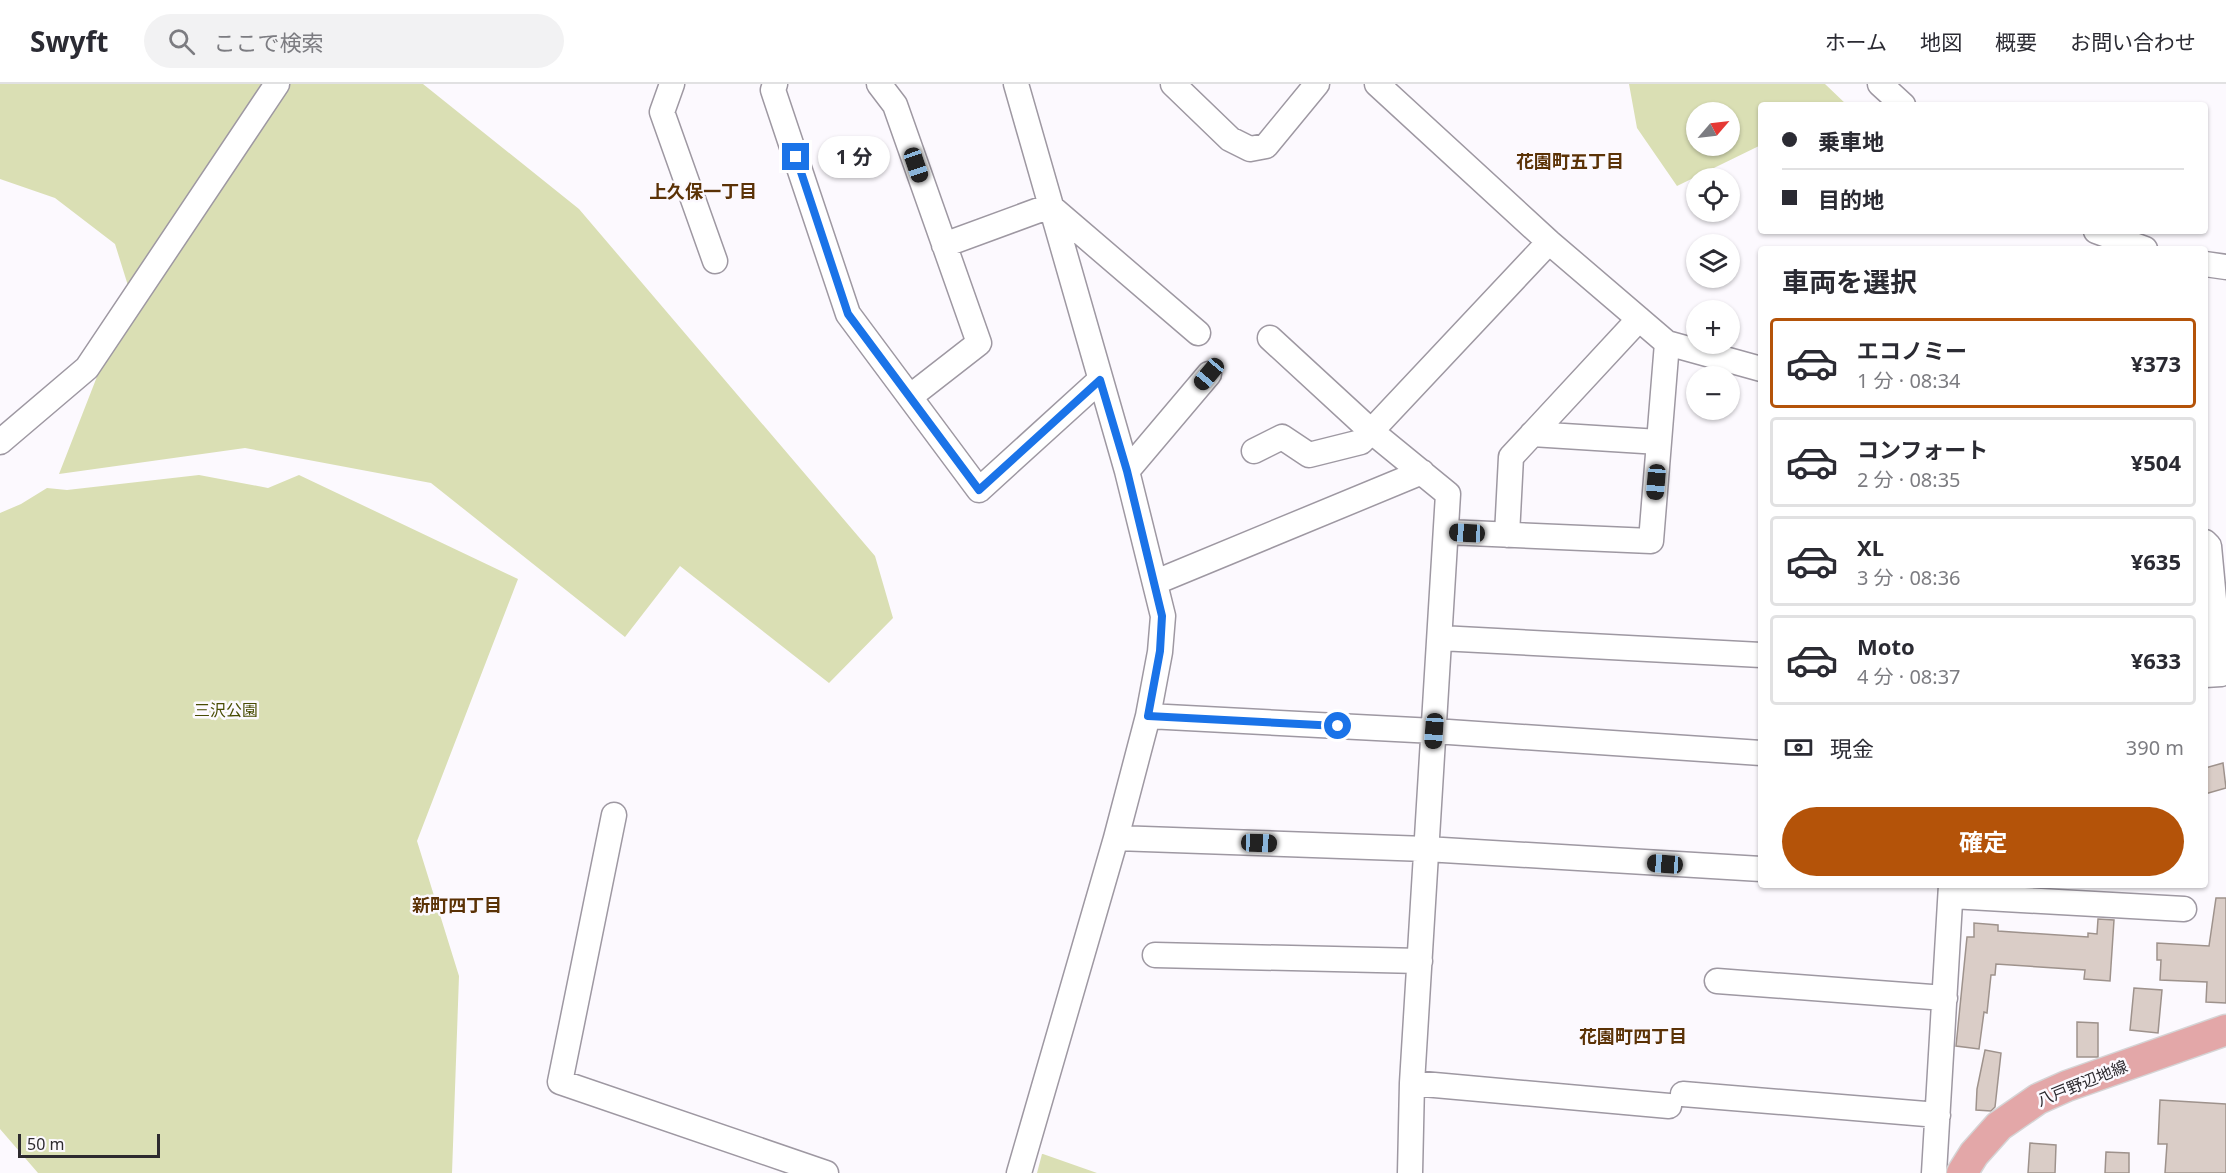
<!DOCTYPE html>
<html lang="ja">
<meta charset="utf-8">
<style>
:root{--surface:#fff;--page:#f2f2f3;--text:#2b2b33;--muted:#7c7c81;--line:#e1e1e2;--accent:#b45309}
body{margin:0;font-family:"Noto Sans","Noto Sans JP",sans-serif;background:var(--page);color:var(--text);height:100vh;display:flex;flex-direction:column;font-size:22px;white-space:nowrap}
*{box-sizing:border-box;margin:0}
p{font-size:20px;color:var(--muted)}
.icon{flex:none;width:33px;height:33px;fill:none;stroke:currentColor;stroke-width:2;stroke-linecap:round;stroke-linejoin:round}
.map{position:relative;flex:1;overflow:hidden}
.details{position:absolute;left:1758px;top:162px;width:450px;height:642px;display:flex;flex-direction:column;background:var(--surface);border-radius:6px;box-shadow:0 2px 4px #0004}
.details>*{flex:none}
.banner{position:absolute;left:1758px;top:18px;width:450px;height:132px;border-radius:6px;box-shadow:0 2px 4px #0004;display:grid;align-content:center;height:132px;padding:0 24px;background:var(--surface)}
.needle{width:39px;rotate:62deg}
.buttons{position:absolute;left:1686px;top:18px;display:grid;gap:12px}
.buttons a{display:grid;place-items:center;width:54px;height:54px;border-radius:50%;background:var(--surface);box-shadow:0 2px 4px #0004;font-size:30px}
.scale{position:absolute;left:18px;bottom:15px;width:142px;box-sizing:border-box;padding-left:6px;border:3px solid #2d2a2f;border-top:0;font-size:16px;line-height:21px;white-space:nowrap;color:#2d2a2f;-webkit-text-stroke:4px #fcf9fe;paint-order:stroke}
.end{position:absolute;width:27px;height:27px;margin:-14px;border:8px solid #1a73e8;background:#fff;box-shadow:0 0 0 3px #fff}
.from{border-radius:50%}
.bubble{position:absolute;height:42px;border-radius:21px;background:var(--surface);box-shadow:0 2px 4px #0004;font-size:20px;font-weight:700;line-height:42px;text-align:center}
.car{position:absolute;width:18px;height:36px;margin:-18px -9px;border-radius:8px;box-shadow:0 0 4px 2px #0007;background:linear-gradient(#222 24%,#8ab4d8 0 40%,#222 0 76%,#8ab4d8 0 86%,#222 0)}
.banner b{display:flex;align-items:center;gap:21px;height:57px;font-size:22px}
.banner b+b{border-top:2px solid var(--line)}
.banner i{width:15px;height:15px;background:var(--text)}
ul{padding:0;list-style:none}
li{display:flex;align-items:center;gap:18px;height:90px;margin:0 12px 9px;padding:0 12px;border:3px solid var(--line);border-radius:6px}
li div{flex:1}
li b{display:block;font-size:22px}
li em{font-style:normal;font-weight:700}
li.on{border-color:var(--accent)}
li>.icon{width:54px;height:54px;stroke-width:1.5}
h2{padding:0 24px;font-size:27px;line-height:72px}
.pay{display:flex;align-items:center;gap:15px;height:66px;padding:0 24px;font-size:22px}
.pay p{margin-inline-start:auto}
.button{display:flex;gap:12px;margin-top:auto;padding:12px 24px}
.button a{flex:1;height:69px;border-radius:36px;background:var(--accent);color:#fff;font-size:24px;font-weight:700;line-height:69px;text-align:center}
header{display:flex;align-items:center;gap:36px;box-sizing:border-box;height:84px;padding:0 30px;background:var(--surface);border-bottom:2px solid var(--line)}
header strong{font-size:28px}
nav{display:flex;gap:33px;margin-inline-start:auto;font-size:21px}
.search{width:420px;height:54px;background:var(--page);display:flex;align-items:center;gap:15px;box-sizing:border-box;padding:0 21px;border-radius:33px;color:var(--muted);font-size:22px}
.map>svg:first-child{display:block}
.green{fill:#dadfb4;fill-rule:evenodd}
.building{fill:#dacdc7;stroke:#9e928c;stroke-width:1.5}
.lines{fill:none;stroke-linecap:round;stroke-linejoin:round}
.minor-casing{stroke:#9e98a2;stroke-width:27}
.major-casing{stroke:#d5d4d5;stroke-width:33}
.minor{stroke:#fff;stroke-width:24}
.major{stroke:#e3a7a8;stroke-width:30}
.route{stroke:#1a73e8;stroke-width:8}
.labels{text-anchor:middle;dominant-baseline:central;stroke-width:5;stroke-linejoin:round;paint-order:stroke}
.park-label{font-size:16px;fill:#484c03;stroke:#fcf9fe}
.street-label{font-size:16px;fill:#2d2a2f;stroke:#fcf9fe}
.neighbourhood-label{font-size:18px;font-weight:bold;fill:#5b3206;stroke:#fcf9fe}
</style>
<header>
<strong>Swyft</strong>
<div class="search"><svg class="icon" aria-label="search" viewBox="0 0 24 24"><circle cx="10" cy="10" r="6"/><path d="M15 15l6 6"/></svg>ここで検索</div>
<nav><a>ホーム</a><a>地図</a><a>概要</a><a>お問い合わせ</a></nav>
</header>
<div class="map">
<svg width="2226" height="1089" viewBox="0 0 2226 1089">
<rect width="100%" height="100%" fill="#fcf9fe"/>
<path class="green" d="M0,0H423L579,125L875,472L893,534L829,599L680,482L625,553L431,399L245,364L59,390L130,208L115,160L55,114L0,95Z
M1629,0H1825L1847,21H1761V61L1677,102L1637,44ZM1696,28H1730V62H1696Z
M199,391L268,404L299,391L518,495L417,757L459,892L452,1089H38L0,1045V429L21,420L47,404L67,406Z
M1042,1070H1043L1097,1089H1037Z"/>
<path class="building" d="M2223,679L2226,704L2205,710V684Z
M2216,814H2226V919L2206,918L2207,898L2160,896L2161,876H2157V859L2209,862Z
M2098,835L2114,836L2110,897L2084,895L2085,886L1996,880L1995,891H1991L1987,929L1984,928L1979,965L1956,962L1967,853H1974V839L1998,841V847L2088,853V849L2097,850Z
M2134,904L2162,906L2158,949L2130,946Z
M2077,938L2098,939V973H2077Z
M1985,966L2001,969L1995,1023L1991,1027L1976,1026L1977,1005Z
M2160,1016L2226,1020V1089H2165L2167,1060H2158Z
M2030,1059L2056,1061L2055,1089H2028Z
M2106,1068L2129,1069V1089H2105Z"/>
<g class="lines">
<g class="minor-casing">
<path id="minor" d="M672,0L662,28L715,177
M775,0L773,6L848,230L979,406L1100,296
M879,0L895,21L979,259L911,312
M1016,0L1127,387L1163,532L1160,568L1148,632L1116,754L1019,1089
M1173,0L1230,55L1250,65L1266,62L1317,0
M1377,0L1549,158L1667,259L1761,285
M1880,0L1903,21
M2096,147L2145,165
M944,161L1050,122L1198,249
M2205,180L2226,183
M1270,254L1371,347L1448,410L1412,999L1410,1089
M1532,350L1659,358
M0,358L87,284L277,0
M1254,367L1282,353L1309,371L1361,358L1549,158
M1127,387L1209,290
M1447,448L1651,457L1667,259
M1507,451L1511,373L1639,235
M2205,458L2209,462L2221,590L2205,591
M1156,498L1422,388
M1440,554L1761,571
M1148,632L1434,647L1761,669
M614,731L560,998L826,1089
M1116,754L1426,765L1761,785
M1951,812L2184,825
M1155,871L1420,877
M1717,897L1945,914
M1412,999L1669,1022
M1683,1010L1938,1031
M1934,1089L1951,801"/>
</g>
<g class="major-casing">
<path id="major" d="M1962,1089L1974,1070L1999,1042L2038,1015L2067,1002L2226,946"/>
</g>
<use href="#minor" class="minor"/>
<use href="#major" class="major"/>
</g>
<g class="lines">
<path class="route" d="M796,73L848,230L979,406L1100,296L1127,387L1162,532L1160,567L1148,632L1338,642"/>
</g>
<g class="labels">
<g class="park-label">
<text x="226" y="626">三沢公園</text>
</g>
<g class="street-label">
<text transform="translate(2082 999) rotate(-22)">八戸野辺地線</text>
</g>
<g class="neighbourhood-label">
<text x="1570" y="77">花園町五丁目</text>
<text x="703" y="107">上久保一丁目</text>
<text x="457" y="821">新町四丁目</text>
<text x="1633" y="952">花園町四丁目</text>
</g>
</g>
</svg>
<div class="buttons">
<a><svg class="needle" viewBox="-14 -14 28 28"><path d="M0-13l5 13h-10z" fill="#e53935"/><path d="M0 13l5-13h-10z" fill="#7c7c81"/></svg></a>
<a><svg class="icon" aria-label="locate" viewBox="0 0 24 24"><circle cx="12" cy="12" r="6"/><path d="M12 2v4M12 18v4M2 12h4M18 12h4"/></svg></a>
<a><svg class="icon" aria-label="layers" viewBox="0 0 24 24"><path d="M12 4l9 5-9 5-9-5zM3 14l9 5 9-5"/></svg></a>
<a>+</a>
<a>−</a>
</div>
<div class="scale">50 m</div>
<i class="end from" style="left:1338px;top:642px"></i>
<i class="end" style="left:796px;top:73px"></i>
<div class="bubble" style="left:818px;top:52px;width:72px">1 分</div>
<i class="car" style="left:916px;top:81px;rotate:161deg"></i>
<i class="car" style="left:1209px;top:290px;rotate:220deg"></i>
<i class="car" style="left:1656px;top:398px;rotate:185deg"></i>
<i class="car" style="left:1467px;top:449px;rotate:273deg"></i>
<i class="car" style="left:1434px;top:647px;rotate:184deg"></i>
<i class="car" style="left:1259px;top:759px;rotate:92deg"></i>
<i class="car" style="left:1665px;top:780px;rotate:274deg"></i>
<div class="banner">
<b><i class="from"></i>乗車地</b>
<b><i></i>目的地</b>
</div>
<section class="details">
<h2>車両を選択</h2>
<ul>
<li class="on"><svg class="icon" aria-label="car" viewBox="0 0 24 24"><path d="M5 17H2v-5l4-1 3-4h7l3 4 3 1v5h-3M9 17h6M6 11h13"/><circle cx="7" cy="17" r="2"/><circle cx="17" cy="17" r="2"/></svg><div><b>エコノミー</b><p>1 分 · 08:34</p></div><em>¥373</em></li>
<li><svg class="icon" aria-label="car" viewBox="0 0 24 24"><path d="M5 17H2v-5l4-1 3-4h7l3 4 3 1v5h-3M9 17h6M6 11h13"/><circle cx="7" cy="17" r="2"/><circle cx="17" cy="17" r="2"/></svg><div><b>コンフォート</b><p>2 分 · 08:35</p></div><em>¥504</em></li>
<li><svg class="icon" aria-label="car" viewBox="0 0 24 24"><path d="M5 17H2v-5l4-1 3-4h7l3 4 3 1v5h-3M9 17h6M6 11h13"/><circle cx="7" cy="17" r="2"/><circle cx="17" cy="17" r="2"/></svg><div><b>XL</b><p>3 分 · 08:36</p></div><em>¥635</em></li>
<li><svg class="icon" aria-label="car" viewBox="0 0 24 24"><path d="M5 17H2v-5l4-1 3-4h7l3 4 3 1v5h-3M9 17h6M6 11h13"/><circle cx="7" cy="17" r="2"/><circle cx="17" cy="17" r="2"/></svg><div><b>Moto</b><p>4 分 · 08:37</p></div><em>¥633</em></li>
</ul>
<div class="pay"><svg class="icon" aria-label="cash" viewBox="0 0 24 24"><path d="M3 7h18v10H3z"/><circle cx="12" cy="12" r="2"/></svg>現金<p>390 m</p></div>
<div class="button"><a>確定</a></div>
</section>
</div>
